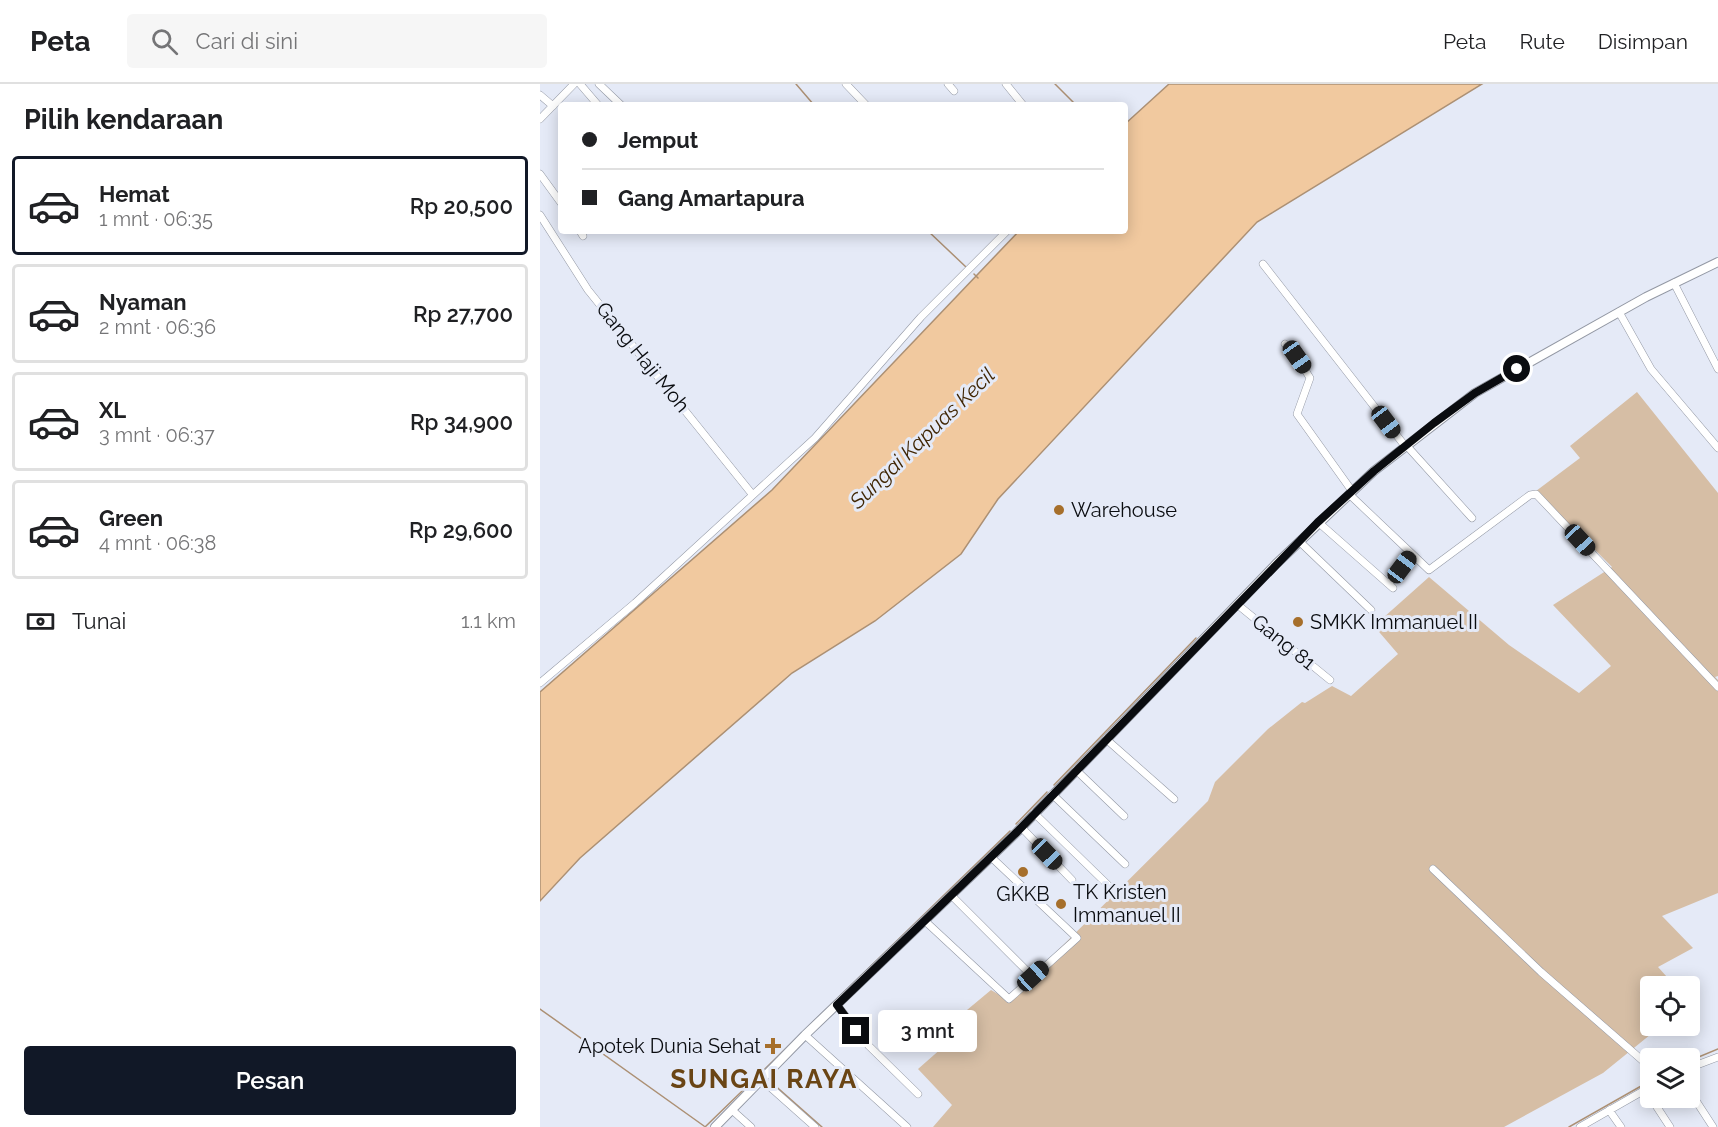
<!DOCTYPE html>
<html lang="id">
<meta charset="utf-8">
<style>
:root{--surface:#fff;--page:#f6f6f6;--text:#202124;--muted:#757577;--line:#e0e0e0;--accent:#111827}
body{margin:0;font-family:Raleway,sans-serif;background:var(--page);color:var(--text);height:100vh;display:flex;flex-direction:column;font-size:22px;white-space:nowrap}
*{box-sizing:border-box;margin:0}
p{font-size:20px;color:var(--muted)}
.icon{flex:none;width:33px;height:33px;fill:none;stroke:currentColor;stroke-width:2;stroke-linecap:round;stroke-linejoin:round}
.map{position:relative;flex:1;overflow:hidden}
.details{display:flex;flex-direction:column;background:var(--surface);width:540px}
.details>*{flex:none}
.top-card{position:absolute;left:18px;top:18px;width:570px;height:132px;border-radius:6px;box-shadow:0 3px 15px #0003;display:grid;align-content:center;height:132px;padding:0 24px;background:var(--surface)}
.tools{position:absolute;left:1100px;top:892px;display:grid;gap:12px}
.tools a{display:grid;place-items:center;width:60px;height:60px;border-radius:6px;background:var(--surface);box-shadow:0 3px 15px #0003;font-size:30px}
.end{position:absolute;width:27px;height:27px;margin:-14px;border:8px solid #0a0c10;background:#fff;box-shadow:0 0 0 3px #fff}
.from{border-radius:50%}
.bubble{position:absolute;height:42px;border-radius:6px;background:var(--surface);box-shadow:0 3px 15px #0003;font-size:20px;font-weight:600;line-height:42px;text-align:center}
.car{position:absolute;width:18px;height:36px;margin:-18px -9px;border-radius:8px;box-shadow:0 0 4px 2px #0007;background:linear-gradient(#222 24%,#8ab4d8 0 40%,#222 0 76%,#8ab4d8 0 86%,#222 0)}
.top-card b{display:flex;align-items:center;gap:21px;height:57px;font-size:22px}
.top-card b+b{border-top:2px solid var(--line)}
.top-card i{width:15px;height:15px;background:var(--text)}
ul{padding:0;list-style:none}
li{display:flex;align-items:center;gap:18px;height:99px;margin:0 12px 9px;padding:0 12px;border:3px solid var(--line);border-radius:6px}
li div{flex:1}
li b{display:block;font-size:22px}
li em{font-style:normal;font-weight:600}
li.active{border-color:var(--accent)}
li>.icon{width:54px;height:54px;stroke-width:1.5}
h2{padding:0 24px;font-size:27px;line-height:72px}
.pay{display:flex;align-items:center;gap:15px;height:66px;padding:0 24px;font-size:22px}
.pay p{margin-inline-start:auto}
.cta{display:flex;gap:12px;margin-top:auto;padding:12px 24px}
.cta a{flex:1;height:69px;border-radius:6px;background:var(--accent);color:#fff;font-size:24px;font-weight:600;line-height:69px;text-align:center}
header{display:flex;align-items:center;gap:36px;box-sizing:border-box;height:84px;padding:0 30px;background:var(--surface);border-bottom:2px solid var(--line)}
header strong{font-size:28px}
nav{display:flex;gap:33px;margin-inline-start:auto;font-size:21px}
.search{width:420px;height:54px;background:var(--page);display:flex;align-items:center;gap:15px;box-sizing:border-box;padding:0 21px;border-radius:6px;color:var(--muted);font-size:22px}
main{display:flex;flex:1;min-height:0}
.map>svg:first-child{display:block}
.green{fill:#d6bea5}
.water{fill:#f1c99f;stroke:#ac9074;stroke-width:1.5}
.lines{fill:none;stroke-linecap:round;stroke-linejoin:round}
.stream{stroke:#ac9074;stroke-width:1.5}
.minor-casing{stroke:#9398a4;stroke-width:8}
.major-casing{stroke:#9398a4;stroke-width:10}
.minor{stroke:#fff;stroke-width:7}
.major{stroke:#fff;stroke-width:8}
.route{stroke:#0a0c10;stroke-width:8}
.poi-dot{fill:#a66f2b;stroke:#e5eaf7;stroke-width:2}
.labels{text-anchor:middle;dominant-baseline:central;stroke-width:6;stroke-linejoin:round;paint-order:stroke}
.street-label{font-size:20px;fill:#0a0c10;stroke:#e5eaf7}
.poi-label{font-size:20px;fill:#0a0c10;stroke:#e5eaf7;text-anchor:start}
.water-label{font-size:21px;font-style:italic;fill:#402604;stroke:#e5eaf7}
.district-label{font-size:26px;font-weight:bold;letter-spacing:1.5px;fill:#6a4515;stroke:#e5eaf7}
</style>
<header>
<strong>Peta</strong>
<div class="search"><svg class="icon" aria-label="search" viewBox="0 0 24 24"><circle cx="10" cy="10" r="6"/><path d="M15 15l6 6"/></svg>Cari di sini</div>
<nav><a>Peta</a><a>Rute</a><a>Disimpan</a></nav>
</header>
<main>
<section class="details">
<h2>Pilih kendaraan</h2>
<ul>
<li class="active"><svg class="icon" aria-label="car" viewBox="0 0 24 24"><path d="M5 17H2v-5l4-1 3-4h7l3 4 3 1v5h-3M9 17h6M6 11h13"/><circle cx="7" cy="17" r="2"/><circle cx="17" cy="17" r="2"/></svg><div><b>Hemat</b><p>1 mnt · 06:35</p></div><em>Rp 20,500</em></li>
<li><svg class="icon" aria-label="car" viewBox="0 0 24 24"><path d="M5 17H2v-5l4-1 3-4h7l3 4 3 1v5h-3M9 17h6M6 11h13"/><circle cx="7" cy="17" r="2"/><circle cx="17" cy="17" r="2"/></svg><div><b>Nyaman</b><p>2 mnt · 06:36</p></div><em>Rp 27,700</em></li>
<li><svg class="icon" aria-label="car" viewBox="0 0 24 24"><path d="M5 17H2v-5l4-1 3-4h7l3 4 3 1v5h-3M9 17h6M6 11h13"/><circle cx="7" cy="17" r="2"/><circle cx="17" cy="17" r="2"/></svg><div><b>XL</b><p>3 mnt · 06:37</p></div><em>Rp 34,900</em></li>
<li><svg class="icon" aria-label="car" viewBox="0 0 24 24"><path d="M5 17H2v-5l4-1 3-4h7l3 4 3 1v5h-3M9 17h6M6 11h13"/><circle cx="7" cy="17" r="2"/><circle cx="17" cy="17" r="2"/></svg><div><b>Green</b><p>4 mnt · 06:38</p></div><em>Rp 29,600</em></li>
</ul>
<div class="pay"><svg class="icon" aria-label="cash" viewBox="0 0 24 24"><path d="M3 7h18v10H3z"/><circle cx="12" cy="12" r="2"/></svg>Tunai<p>1.1 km</p></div>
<div class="cta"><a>Pesan</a></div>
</section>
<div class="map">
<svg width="1178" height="1043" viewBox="0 0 1178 1043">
<rect width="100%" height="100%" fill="#e5eaf7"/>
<path class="green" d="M1097,308L1178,409V592L1175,593L1178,596V809L1122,832L1153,864L1118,883L1136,903H1110V942H1121L1063,989L964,1043H393L412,1021L378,985L411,956L403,946L451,906L468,916L668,717L675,698L728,645L762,618L765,619L792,602L811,612L858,570L834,542L889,493L969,561L1039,609L1071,582L1013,521L1072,483L996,407L1040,374L1030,362Z"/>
<path class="water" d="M629,0H942L717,138L458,415L421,470L335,537L252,589L40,774L0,817V608L232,406L479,147H585V40Z"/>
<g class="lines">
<path class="stream" d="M256,0L274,21
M515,0L536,21
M388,147L426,183
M434,190L438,194
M514,701L656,554
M476,740L507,708
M0,925L164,1042
M1149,977L1178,965
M231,998L282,1043
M165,1043L470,747
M1029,1043L1110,997"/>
<g class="minor-casing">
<path id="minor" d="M40,0L58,21
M59,0L81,21
M306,0L326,21
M408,0L414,7
M466,0L483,21
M0,11L13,22
M0,35L34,0
M0,90L21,119
M0,131L48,206L212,410
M40,147L43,152
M723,180L865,362
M1134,199L1178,285
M1079,228L1111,285L1178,364
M745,260L757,273L770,294L757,330L812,407
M866,361L932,434
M809,410L889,486L990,411L996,410L1178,603
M778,438L853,504
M759,457L831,526
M852,496L871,471
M698,521L790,596
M0,599L95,519L275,354L381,233L467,147
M566,655L634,715
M536,686L584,732
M512,710L585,780
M494,729L570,803
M481,743L532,796
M893,785L1001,888L1110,983
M412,812L493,893
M385,837L469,915L537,854L451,773
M297,921L329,962L378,1010
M265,951L367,1043
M1149,984L1178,973
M221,995L275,1043
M1149,1006L1173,1043
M1111,1014L1130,1043
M192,1026L211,1043
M1069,1026L1081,1043
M1040,1043L1110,1003"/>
</g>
<g class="major-casing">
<path id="major" d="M175,1043L265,951L477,748L736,480L834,387L935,309L1106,213L1178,178"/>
</g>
<use href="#minor" class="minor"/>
<use href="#major" class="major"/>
</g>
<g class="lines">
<path class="route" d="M316,947L297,921L477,748L778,438L834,387L894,339L935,309L977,285"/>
</g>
<g class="poi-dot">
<circle cx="519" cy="426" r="6"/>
<circle cx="758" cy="538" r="6"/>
<circle cx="483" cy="788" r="6"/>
<circle cx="521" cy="820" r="6"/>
<path d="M230 953h6v6h6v6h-6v6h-6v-6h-6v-6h6z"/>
</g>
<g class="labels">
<g class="street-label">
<text transform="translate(103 273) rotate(51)">Gang Haji Moh</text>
<text transform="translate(744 558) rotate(39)">Gang 81</text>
</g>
<g class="poi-label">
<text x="531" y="426">Warehouse</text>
<text x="770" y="538">SMKK Immanuel II</text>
<text x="533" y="808">TK Kristen<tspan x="533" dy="23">Immanuel II</tspan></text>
<text x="483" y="810" text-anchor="middle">GKKB</text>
<text x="221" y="962" text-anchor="end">Apotek Dunia Sehat</text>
</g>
<g class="water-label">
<text transform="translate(382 354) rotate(-44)">Sungai Kapuas Kecil</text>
</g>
<g class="district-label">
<text x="224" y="995">SUNGAI RAYA</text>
</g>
</g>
</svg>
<div class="tools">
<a><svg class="icon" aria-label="locate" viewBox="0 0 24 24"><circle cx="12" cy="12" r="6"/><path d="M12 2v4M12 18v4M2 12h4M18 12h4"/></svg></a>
<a><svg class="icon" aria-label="layers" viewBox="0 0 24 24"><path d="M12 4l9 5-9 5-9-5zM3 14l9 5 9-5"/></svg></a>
</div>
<i class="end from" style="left:977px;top:285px"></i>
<i class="end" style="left:316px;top:947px"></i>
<div class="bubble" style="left:338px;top:926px;width:99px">3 mnt</div>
<i class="car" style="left:757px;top:273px;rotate:145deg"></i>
<i class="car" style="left:846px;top:338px;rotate:143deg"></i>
<i class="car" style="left:1040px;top:456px;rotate:137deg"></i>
<i class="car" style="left:862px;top:483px;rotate:37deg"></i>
<i class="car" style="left:507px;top:770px;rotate:136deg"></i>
<i class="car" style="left:493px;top:892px;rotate:48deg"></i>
<div class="top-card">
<b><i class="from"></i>Jemput</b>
<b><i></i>Gang Amartapura</b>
</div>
</div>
</main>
